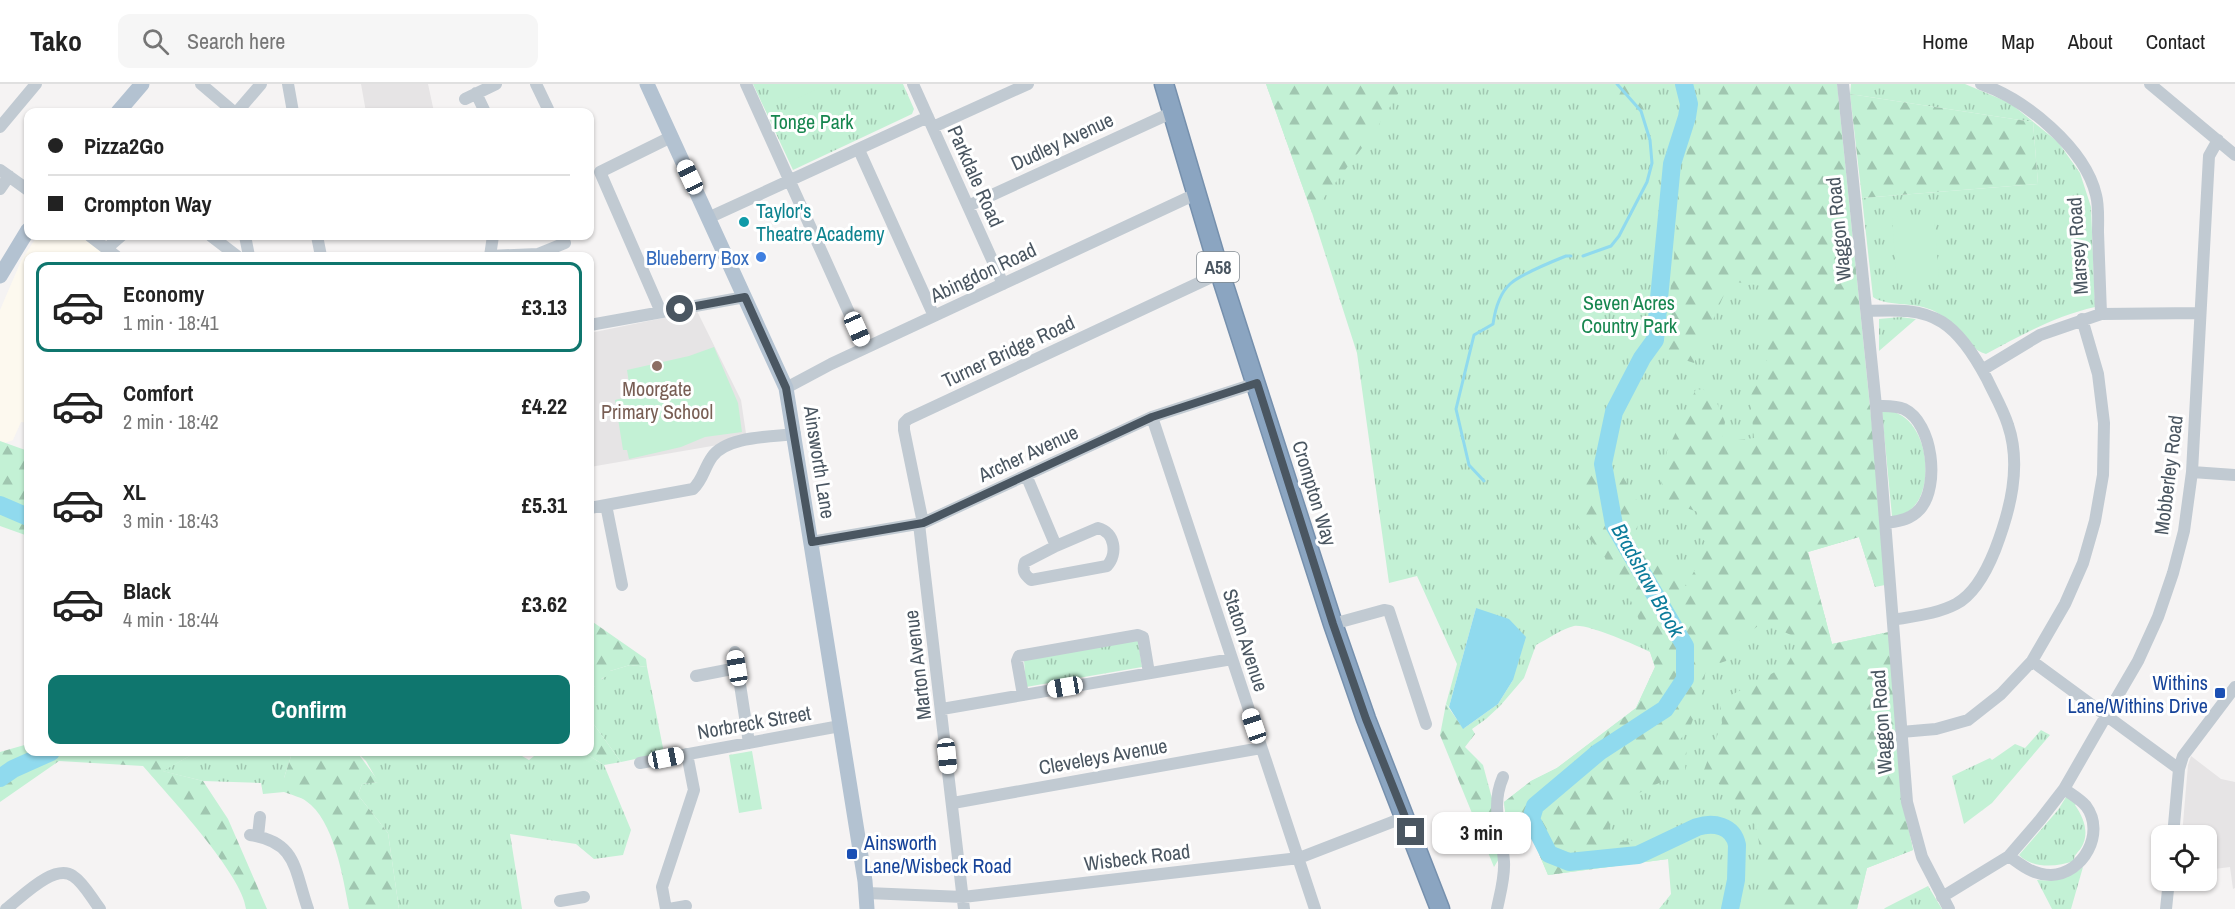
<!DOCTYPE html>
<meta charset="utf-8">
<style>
:root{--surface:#fff;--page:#f6f6f6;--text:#222;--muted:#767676;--line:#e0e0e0;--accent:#0f766e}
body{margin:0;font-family:"Archivo Narrow",sans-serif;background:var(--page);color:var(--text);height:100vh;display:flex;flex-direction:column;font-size:22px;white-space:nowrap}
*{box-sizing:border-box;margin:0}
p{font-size:20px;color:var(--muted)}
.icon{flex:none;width:33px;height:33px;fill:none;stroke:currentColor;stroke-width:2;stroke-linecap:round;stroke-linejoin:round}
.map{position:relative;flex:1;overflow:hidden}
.details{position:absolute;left:24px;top:168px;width:570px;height:504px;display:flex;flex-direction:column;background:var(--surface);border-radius:12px;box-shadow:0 2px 4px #0004}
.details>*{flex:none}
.top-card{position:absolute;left:24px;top:24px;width:570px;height:132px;border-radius:12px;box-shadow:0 2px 4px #0004;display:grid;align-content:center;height:132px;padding:0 24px;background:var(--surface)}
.controls{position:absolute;left:2151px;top:741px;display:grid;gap:12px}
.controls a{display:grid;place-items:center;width:66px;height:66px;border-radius:12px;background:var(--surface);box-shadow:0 2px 4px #0004;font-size:30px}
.end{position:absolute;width:27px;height:27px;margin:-14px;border:8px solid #4a5661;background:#fff;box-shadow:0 0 0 3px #fff}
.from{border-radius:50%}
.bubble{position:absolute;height:42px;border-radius:12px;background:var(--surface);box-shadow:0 2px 4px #0004;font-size:20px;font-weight:700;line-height:42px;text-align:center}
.car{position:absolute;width:18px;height:36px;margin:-18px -9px;border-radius:8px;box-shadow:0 0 4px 2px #0007;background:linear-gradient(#fff 24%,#345 0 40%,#fff 0 76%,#345 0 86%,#fff 0)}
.top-card b{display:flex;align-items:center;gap:21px;height:57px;font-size:22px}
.top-card b+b{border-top:2px solid var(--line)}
.top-card i{width:15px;height:15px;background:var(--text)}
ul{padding:10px 0 0;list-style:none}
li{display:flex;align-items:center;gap:18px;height:90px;margin:0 12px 9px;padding:0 12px;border:3px solid transparent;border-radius:12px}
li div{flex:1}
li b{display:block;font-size:22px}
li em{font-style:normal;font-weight:700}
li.on{border-color:var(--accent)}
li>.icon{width:54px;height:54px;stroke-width:1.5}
.action{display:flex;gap:12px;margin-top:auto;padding:12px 24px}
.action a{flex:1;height:69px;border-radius:12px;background:var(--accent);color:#fff;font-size:24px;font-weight:700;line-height:69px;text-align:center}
header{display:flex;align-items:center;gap:36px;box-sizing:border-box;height:84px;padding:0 30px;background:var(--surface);border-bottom:2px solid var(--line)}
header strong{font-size:28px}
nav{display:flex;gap:33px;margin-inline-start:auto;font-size:21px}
.search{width:420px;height:54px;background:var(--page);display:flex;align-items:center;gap:15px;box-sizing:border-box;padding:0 21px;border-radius:12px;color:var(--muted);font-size:22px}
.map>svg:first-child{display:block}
.commercial{fill:#fdf9ef}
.education{fill:#e6e4e5}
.grass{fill:url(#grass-tufts)}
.forest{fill:url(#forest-firs)}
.pitch{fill:#c3f1d5}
.water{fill:#90daee}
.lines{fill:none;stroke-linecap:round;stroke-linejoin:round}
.stream{stroke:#90daee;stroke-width:3}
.river{stroke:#90daee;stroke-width:18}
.highway-casing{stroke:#7690ad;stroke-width:21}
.minor{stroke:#c1cad2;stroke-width:12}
.major{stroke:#b3c2d1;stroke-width:15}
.highway{stroke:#8ba5c1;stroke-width:18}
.route{stroke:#4a5661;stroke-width:8}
.culture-dot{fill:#0f9aa8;stroke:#fff;stroke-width:2}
.shop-dot{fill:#3f7fe0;stroke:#fff;stroke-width:2}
.education-dot{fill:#8d6e63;stroke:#fff;stroke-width:2}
.transit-dot{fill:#1a4fb4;stroke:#fff;stroke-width:2}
.labels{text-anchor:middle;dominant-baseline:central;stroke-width:6;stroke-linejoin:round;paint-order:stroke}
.shield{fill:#fff;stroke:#808990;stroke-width:1.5}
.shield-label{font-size:18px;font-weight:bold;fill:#4a5661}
.park-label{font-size:20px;fill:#17864f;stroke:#fff}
.street-label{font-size:20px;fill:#4a5661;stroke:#fff}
.culture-label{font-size:20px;fill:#0d838f;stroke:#fff;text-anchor:start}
.shop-label{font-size:20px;fill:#366cbe;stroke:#fff;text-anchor:end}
.education-label{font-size:20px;fill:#785e54;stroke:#fff}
.transit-label{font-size:20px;fill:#164399;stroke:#fff;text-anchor:end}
.water-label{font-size:21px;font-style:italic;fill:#0c7c9b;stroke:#fff}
</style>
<header>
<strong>Tako</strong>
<div class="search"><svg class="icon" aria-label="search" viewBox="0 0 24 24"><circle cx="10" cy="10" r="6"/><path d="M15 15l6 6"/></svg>Search here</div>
<nav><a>Home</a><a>Map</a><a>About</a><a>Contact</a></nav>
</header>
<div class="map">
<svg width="2235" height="825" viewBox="0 0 2235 825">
<defs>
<pattern id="grass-tufts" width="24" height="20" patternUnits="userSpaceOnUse" patternTransform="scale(1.5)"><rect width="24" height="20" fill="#c3f1d5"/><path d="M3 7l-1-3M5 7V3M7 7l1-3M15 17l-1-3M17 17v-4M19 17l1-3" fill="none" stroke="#a0c6b0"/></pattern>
<pattern id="forest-firs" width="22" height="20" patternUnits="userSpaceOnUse" patternTransform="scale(1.5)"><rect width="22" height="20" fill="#c3f1d5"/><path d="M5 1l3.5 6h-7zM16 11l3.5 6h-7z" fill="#a0c6b0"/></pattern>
</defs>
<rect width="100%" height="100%" fill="#f5f3f3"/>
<path class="commercial" d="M37,152H78L96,162L106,172H28V339L21,338L13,356L5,359L0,357V226L21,177Z"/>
<path class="education" d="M361,0H428L434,28H366Z
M697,227L741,316L747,356L590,383V249Z
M2191,672L2221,695L2235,698V804L2233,805L2230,783L2207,786L2206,752L2182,751L2188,681Z"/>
<path class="grass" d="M753,0H903L914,25L912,30L793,86Z
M1266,0H1837L1875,503L1859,453L1808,468L1832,560L1889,548L1903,721L1913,766L1867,784L1857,825H1659L1671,810L1668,775L1548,791L1525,737L1507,743L1504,718L1531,697L1557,684L1636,624L1655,583L1650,568C1635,561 1589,540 1574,542C1561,545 1548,555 1536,561L1524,594L1500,622L1486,635L1472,645H1463L1498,620L1513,596L1476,524L1449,623L1446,620L1457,580L1417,492L1389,499L1357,269L1312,129Z
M1851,0H1965L2010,19L2058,58L2080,89L2091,123L2095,223C2055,232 2022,251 1986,270C1963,263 1954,235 1932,226C1914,218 1884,222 1873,213L1862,114L2038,100L2033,38L1850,10Z
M1900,233L1916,235L1879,267V235Z
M1890,327C1929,334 1937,407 1909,427C1904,431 1898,432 1892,432L1882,328Z
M1135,556L1138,557L1142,583L1026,603L1024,576Z
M630,581L647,583L664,669L621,678L590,635V601L594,603L610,587Z
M2041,646L2050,651L1992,719L1964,740L1952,692L1990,674L1992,676L2015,660L2025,664Z
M752,667L762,725L739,729L729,671Z
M197,668H335L291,672L284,694V708L263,710L261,699L203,697L162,687Z
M357,668H515L529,676L539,668H583L604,681L631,746L623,771L594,775L576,760L510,750L522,825H399L388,749L358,711L362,700L378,698L366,677Z
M2066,713L2077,719L2075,721C2084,734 2090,750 2081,764C2077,770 2074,770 2074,777C2057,783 2033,785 2019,771L2058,726Z
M2083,783L2071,825H2052L2037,796C2055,798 2069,794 2083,783Z
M1928,802L1942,825H1884L1885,824Z"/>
<path class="forest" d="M1266,0H1404L1375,47L1312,129Z
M1595,0H1629L1646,29L1638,34Z
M1699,0H1837L1876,381L1885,501L1875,503L1859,453L1808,468L1832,560L1889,548L1903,721L1913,766L1867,784L1857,825H1763C1763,805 1762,747 1751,733C1738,716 1719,701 1704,686L1722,639L1720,617L1786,582L1796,564L1793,552L1776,544L1759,541L1738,558L1726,577L1720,579L1708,568L1703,606L1689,647L1679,656L1687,661L1685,686L1613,722L1606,760L1657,753L1668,775L1548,791L1525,737L1507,743L1504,718L1531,697L1557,684L1636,624L1655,583C1636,523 1624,489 1578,443L1579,430L1590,420L1584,390L1619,386L1640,422L1636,454L1686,502L1709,460L1695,450L1698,428L1666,417L1661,397L1667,367L1696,305L1712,307L1725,338L1722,358L1754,354L1750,313L1768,273L1762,202L1730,197L1694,279L1661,268L1672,195L1682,84L1698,33L1701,10Z
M1850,10L2033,38L2038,100L1862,114Z
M0,357L28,367V452L0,442Z
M590,536L646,575L647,583L630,581L610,587L609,592L602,594L600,600L594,603L590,601Z
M1446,620L1463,644L1472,645L1475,650L1465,663L1483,681L1497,733L1503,768L1494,783L1440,651Z
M590,635L621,678L604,681L583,668H590Z
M28,660V668H197L163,687L203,697L228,735L267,825H246C243,791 167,710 143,682L59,677L0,718V668Z
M335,668H357L379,698L362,700L358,711L388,749L399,825H349C343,794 334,736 306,717C301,713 291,711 284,708V694L291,672Z"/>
<path class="pitch" d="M775,0H828L785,20Z
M1934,130L1939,196L1897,199L1892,133Z
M714,263L738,319L742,348L705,353L681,363L629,375L627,366H623L615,316L631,312L627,286L689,272Z"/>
<path class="water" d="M1476,524L1509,535L1526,553L1513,596L1498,620L1463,645L1449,623Z"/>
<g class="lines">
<path class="stream" d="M1583,172L1611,162L1619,152L1647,98L1652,79L1650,56L1641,27L1617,0
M1484,397L1469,381L1456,325L1474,251L1493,240C1495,226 1499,210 1510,200C1521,190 1551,178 1566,172H1571"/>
<path class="river" d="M1684,0L1689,20L1687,33L1672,80L1655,256L1642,274L1614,328L1603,380L1614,441L1685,562V595L1665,625L1599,668L1535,722L1531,735L1549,770L1569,778L1638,771L1697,743C1713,738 1733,741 1737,761L1736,796L1730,825
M0,421L28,433
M0,694L13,685L51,668"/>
<g class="highway-casing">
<path id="highway" d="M1164,0L1220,189L1333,540L1366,635L1440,825"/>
</g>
<path class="minor" d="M201,0L234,28
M288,0L293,28
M536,0L548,25
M746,0L865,264
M913,0L1003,200
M1843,0L1876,322L1907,718L1922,773L1949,825
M1981,0C2025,15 2085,64 2096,111C2099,122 2098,136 2098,148C2099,175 2100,203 2101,230
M2150,0L2235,71
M476,9L485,28
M465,15L496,0
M237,28L261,0
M0,43L36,0
M933,43L1028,0
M859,66L934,232
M0,86L28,106
M0,105L9,92
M968,122L1173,28
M708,134L928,33
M90,152L116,172
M211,152L237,172
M245,152L249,172
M317,152L321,172
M106,165L121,152
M488,172L538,170L565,159
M490,172L493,152
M1867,227C1893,226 1919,224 1942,238C1961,250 1977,276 1987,295C1994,310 2003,325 2008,341C2022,382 2010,427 1995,466C1987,486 1975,510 1956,520C1937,530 1914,532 1893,536
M661,228L600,88L671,53
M590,241L745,213
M1982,286L2040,251L2101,230L2200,229
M786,304L831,280L1198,109
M1876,322C1885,322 1895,321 1904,325C1933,339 1940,402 1920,425C1910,436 1899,437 1886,439
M1152,333L1315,825
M2192,388L2235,391
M1026,391L1056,462
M606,421L622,501
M590,424L693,405C703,396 704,384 712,373C726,352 771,353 795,350
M923,439L904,346V339L908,335L1220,189
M919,440L964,825
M1098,444C1115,448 1118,470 1107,482L1031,496C1024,490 1022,487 1025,478L1056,462Z
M811,458L923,439L1152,333L1257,299
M1333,540L1384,526L1389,527L1426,640
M735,568L749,659
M2032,577L2179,685
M696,592L737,584
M1023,611L1017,577L1019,572L1138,551L1143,553L1149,589
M942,625L1232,575
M1901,648L1936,645L1968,636L2001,610L2032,577L2065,520L2083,479L2095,437L2103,391L2104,339L2098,290L2082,235
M640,679L840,642
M953,719L1261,664
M250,751C297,758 294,785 308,825
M258,752L260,733
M2173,752L2179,685L2183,672L2235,603
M2009,772C2022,782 2034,791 2051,791C2083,790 2106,749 2086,722C2080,715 2071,710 2064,705
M867,809L963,813L1299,774L1405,733
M1942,813L2009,772L2040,736L2064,705L2106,632L2138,577L2158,533L2173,489L2184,447L2192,388L2209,72L2218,56
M560,817L584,813
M6,825C22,813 54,779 73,792C84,799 92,815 100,825
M666,825L662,803L694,706L687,670
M669,825L686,822
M1497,825C1500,810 1505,793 1504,778C1502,747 1490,723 1503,693
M2166,825L2169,796"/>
<path class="major" d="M647,0L786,304L865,797L867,825
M118,28L142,0
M0,192L28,146"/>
<use href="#highway" class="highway"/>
</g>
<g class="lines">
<path class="route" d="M680,225L745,213L786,304L812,458L923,439L1152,333L1257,299L1333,540L1366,635L1411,748"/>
</g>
<circle class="culture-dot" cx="744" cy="138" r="6"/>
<circle class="shop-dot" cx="761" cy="173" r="6"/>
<circle class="education-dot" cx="657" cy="282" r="6"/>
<g class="transit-dot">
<rect x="2214" y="603" width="12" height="12" rx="3"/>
<rect x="846" y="764" width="12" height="12" rx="3"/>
</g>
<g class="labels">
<rect class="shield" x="1197" y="168" width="42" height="30" rx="4.5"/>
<g class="shield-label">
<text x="1218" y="183">A58</text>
</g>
<g class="park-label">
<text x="812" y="37">Tonge Park</text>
<text x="1629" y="218">Seven Acres<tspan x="1629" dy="23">Country Park</tspan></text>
</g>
<g class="street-label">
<text transform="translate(1062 57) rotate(-25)">Dudley Avenue</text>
<text transform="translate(976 92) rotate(66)">Parkdale Road</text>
<text transform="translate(1838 145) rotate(-96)">Waggon Road</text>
<text transform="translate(2077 162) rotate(-94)">Marsey Road</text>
<text transform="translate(983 188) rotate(-25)">Abingdon Road</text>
<text transform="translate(1008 267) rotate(-25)">Turner Bridge Road</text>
<text transform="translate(1028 369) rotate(-25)">Archer Avenue</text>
<text transform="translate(820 378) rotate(81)">Ainsworth Lane</text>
<text transform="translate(2168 391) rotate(-83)">Mobberley Road</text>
<text transform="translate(1315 409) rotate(73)">Crompton Way</text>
<text transform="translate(1246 556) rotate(72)">Staton Avenue</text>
<text transform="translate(917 581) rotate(-97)">Marton Avenue</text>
<text transform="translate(754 638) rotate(-10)">Norbreck Street</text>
<text transform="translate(1881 638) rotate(-94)">Waggon Road</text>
<text transform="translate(1103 672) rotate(-10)">Cleveleys Avenue</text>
<text transform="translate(1137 773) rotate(-7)">Wisbeck Road</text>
</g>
<g class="culture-label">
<text x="756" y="126">Taylor's<tspan x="756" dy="23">Theatre Academy</tspan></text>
</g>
<g class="shop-label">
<text x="749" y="173">Blueberry Box</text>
</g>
<g class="education-label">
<text x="657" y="304">Moorgate<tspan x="657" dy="23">Primary School</tspan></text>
</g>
<g class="transit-label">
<text x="2208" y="598">Withins<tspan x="2208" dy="23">Lane/Withins Drive</tspan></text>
<text x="864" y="758" text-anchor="start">Ainsworth<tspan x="864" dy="23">Lane/Wisbeck Road</tspan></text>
</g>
<g class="water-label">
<text transform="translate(1648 496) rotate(61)">Bradshaw Brook</text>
</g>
</g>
</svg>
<div class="controls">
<a><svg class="icon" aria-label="locate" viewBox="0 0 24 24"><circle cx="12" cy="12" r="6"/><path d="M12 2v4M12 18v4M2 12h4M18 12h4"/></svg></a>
</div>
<i class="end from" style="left:680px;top:225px"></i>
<i class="end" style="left:1411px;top:748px"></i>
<div class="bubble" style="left:1432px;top:728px;width:99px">3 min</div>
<i class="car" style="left:690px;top:93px;rotate:335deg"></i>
<i class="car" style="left:857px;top:245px;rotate:156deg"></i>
<i class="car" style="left:737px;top:584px;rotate:351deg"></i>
<i class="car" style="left:1065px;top:603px;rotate:260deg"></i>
<i class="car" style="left:1254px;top:642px;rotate:341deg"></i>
<i class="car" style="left:947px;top:672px;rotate:174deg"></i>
<i class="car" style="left:666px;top:674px;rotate:79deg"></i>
<div class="top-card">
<b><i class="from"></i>Pizza2Go</b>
<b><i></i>Crompton Way</b>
</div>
<section class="details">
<ul>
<li class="on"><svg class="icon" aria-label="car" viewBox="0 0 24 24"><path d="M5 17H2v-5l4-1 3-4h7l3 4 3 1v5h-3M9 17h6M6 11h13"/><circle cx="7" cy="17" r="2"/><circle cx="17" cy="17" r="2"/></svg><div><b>Economy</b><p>1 min · 18:41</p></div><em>£3.13</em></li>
<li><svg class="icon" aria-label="car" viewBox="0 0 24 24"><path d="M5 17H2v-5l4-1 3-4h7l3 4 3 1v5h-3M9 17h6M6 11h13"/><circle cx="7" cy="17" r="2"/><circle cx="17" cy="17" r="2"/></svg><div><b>Comfort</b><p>2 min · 18:42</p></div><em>£4.22</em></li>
<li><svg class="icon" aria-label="car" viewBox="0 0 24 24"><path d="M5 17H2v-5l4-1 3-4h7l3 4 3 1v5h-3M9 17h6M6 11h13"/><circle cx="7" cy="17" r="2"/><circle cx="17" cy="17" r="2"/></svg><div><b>XL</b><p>3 min · 18:43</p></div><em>£5.31</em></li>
<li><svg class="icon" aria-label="car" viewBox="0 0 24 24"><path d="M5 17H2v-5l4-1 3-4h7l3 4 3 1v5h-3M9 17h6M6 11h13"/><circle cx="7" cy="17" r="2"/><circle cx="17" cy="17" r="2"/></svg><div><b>Black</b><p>4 min · 18:44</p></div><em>£3.62</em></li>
</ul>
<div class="action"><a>Confirm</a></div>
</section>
</div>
